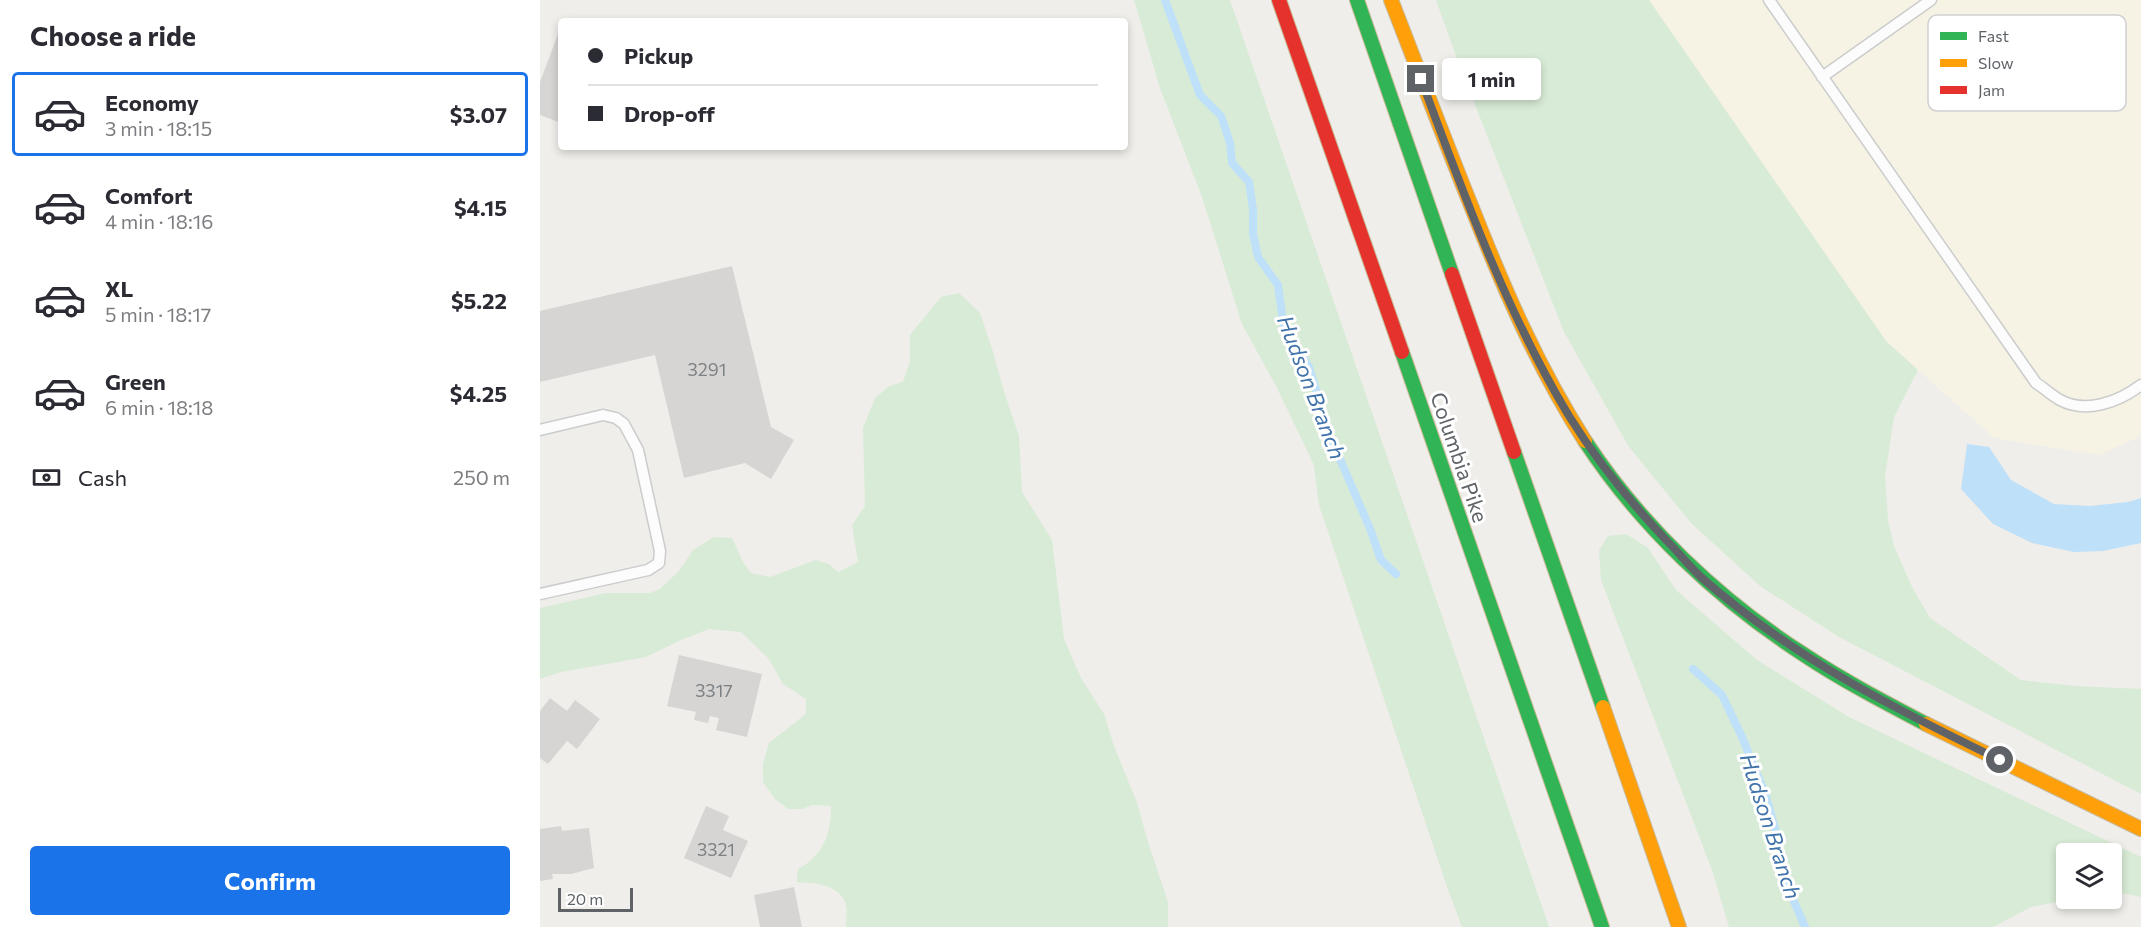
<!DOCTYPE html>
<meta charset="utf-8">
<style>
:root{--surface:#fff;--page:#f2f2f3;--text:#2b2b33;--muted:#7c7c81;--line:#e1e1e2;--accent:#1a73e8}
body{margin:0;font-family:Commissioner,sans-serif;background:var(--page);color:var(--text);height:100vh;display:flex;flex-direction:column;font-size:22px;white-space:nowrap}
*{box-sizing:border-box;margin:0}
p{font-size:20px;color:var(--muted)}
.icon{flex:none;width:33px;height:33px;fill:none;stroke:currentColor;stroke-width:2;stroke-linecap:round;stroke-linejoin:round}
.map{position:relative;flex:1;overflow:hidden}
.drawer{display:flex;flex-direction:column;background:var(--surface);width:540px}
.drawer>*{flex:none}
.guide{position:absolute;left:18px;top:18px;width:570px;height:132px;border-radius:6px;box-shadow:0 3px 9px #0003;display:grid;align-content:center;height:132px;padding:0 30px;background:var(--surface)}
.tools{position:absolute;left:1516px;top:843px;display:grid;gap:12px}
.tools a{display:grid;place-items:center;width:66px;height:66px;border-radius:6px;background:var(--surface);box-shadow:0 3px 9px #0003;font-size:30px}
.scale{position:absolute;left:18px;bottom:15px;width:75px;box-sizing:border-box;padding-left:6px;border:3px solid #5f6368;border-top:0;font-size:16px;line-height:21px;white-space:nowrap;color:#5f6368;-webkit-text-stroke:4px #fff;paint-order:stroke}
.end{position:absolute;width:27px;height:27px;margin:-14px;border:8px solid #5f6368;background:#fff;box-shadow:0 0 0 3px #fff}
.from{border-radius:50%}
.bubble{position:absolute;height:42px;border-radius:6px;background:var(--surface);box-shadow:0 3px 9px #0003;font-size:20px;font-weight:700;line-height:42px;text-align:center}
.guide b{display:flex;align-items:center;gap:21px;height:57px;font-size:22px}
.guide b+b{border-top:2px solid var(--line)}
.guide i{width:15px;height:15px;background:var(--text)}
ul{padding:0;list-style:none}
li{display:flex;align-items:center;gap:18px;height:84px;margin:0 12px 9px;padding:0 18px;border:3px solid transparent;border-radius:6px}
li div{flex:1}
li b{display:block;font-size:22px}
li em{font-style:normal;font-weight:700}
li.current{border-color:var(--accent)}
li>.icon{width:54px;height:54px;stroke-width:1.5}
h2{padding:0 30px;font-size:27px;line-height:72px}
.pay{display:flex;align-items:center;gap:15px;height:66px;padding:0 30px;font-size:22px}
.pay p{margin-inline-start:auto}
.cta{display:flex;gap:12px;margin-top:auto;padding:12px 30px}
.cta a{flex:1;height:69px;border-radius:6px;background:var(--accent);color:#fff;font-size:24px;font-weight:700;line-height:69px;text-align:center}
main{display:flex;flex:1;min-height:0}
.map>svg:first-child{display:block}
.commercial{fill:#f7f3e4}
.green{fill:#d8ebd6}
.water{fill:#bfe0f9}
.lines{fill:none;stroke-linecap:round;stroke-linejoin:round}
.stream{stroke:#bfe0f9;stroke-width:8}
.building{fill:#d6d5d3}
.lane-casing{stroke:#cbcccc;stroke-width:13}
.fast-casing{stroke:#c8b996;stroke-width:16}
.slow-casing{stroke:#c8b996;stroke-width:16}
.jam-casing{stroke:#c8b996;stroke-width:16}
.lane{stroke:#fdfcfc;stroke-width:10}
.fast{stroke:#30b455;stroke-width:14}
.slow{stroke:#ff9f0a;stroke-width:14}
.jam{stroke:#e5322d;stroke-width:14}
.route{stroke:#5f6368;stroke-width:8}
.labels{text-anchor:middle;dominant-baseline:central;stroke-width:6;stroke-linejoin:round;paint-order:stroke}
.number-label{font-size:18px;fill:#7e8184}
.street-label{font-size:21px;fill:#5f6368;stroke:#fff}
.water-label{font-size:22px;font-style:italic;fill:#4174aa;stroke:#fff}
.key{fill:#fff;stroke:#cfd0d2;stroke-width:1.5}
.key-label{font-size:16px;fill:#5f6368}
</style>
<main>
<section class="drawer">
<h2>Choose a ride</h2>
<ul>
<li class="current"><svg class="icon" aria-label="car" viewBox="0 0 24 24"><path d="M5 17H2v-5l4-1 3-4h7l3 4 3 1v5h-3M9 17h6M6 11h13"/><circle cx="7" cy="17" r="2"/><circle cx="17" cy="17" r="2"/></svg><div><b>Economy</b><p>3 min · 18:15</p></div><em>$3.07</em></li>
<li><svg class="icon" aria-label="car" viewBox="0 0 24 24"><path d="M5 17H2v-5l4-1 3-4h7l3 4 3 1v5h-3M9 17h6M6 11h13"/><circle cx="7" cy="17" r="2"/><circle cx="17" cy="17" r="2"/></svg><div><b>Comfort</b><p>4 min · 18:16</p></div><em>$4.15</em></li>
<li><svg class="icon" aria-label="car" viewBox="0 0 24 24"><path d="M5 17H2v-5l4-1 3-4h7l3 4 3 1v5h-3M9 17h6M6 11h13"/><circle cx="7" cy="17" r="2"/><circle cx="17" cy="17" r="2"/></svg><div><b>XL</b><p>5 min · 18:17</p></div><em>$5.22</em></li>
<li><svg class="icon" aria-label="car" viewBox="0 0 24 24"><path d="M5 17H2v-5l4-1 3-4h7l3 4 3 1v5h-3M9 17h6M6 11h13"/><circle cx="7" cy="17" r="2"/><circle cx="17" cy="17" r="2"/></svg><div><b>Green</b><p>6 min · 18:18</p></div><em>$4.25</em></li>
</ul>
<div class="pay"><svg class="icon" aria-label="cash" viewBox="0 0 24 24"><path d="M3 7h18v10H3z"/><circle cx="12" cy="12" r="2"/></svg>Cash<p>250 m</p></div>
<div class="cta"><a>Confirm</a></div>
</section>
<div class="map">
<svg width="1601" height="927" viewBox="0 0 1601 927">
<rect width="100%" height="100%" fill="#efeeea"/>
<path class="commercial" d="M1109,0H1601V436L1559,455L1454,438L1346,341Z"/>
<path class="green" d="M594,0H690L1009,927H922L907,887L779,505L774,465L736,386L702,324L662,197L620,88Z
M896,0H1109L1346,341L1378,370L1354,417L1345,476L1348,520L1354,546L1372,587L1390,618L1481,680L1534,686L1601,689V794L1299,637L1220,586L1152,524L1089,447L1024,332L916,56Z
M419,293L440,313L453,352L466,398L479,436L482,492L512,540L524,639L541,678L564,714L574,746L596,800L608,842L628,902V927H306C306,920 308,909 305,902C297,884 275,883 257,882L258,869C284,855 291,834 291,806L272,805L262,809H248L235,799L223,782V764L229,743L266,714V699L243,684L228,658L201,632L169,629L141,640L106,657L21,672L0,679V608L66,593H110L120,589L139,571L153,550L174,537L192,538L203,562L211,573L230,577L276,560L289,564L298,572L318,562L312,525L325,506L323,428L335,398L349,386L363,382L370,361V335L401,297Z
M1086,534L1108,548L1136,590L1217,660L1309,717L1601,857V897L1572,891V854H1527V898L1533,899L1491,907L1453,927H1189L1173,873L1061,580L1059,550L1068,536Z"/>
<path class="water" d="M1427,444L1449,447L1471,480L1514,504L1550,506L1588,502L1601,498V543L1563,551L1534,552L1492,543L1453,524L1421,489Z"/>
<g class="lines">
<path class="stream" d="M625,0L660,95L681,116L690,143L692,163L709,182L713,209V234L718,257L738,285L744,328L769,367L790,436L831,531L841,560L856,574
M1153,669L1182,695L1202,737L1226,796L1236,832L1244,878L1265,927"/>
</g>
<path class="building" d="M21,26V123L0,115V82Z
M192,266L231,427L254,440L231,479L205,463L144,478L115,355L0,382V311Z
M139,655L222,674L207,737L176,730L179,718L170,716L168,723L154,720L156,712L127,706Z
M10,698L27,711L35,700L60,719L37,749L27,741L8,764L0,758V711Z
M166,806L189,816L183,830L208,841L191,878L144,858Z
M21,826L22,831L49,828L54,868L31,874H12L13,879L0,881V829Z
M254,887L262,927H220L214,895Z"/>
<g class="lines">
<g class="lane-casing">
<path id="lane" d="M1229,0L1496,383C1504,388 1511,395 1520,400C1546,414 1579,402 1601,385
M1282,77L1391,0
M0,430L63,415L76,418L84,424L98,450L120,551L119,563L108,570L0,594"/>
</g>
<g class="fast-casing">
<path id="fast" d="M817,0L912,274
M862,352L1062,927
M1045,441C1100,525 1179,600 1263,654C1302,680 1344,702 1386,724
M974,452L1063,707"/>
</g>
<g class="slow-casing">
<path id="slow" d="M851,0C878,69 904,139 932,208C964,289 998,368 1045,441
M1063,707L1139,927
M1386,724L1601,829"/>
</g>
<g class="jam-casing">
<path id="jam" d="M739,0L862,352
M912,274L974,452"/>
</g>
<use href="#lane" class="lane"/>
<use href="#fast" class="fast"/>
<use href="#slow" class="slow"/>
<use href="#jam" class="jam"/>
</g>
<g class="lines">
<path class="route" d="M881,79C922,190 967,314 1029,416C1057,461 1090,502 1127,541C1139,553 1150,567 1162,578C1252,657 1353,708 1460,760"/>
</g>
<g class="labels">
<g class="number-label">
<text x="167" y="369">3291</text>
<text x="174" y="690">3317</text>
<text x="176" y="849">3321</text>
</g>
<g class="street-label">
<text transform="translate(920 457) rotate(71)">Columbia Pike</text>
</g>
<g class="water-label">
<text transform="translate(772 387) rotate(69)">Hudson Branch</text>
<text transform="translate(1231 826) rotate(72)">Hudson Branch</text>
</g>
</g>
<rect x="1388" y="15" width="198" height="96" rx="9" class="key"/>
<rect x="1400" y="32" width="27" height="8" fill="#30b455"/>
<rect x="1400" y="59" width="27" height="8" fill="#ff9f0a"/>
<rect x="1400" y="86" width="27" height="8" fill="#e5322d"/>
<g class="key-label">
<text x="1438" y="42">Fast</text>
<text x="1438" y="69">Slow</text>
<text x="1438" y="96">Jam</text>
</g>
</svg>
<div class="tools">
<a><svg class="icon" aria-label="layers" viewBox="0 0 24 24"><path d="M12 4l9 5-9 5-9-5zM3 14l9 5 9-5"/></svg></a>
</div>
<div class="scale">20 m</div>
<i class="end from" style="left:1460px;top:760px"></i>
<i class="end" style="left:881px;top:79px"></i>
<div class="bubble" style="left:902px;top:58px;width:99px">1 min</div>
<div class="guide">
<b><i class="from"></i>Pickup</b>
<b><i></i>Drop-off</b>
</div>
</div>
</main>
